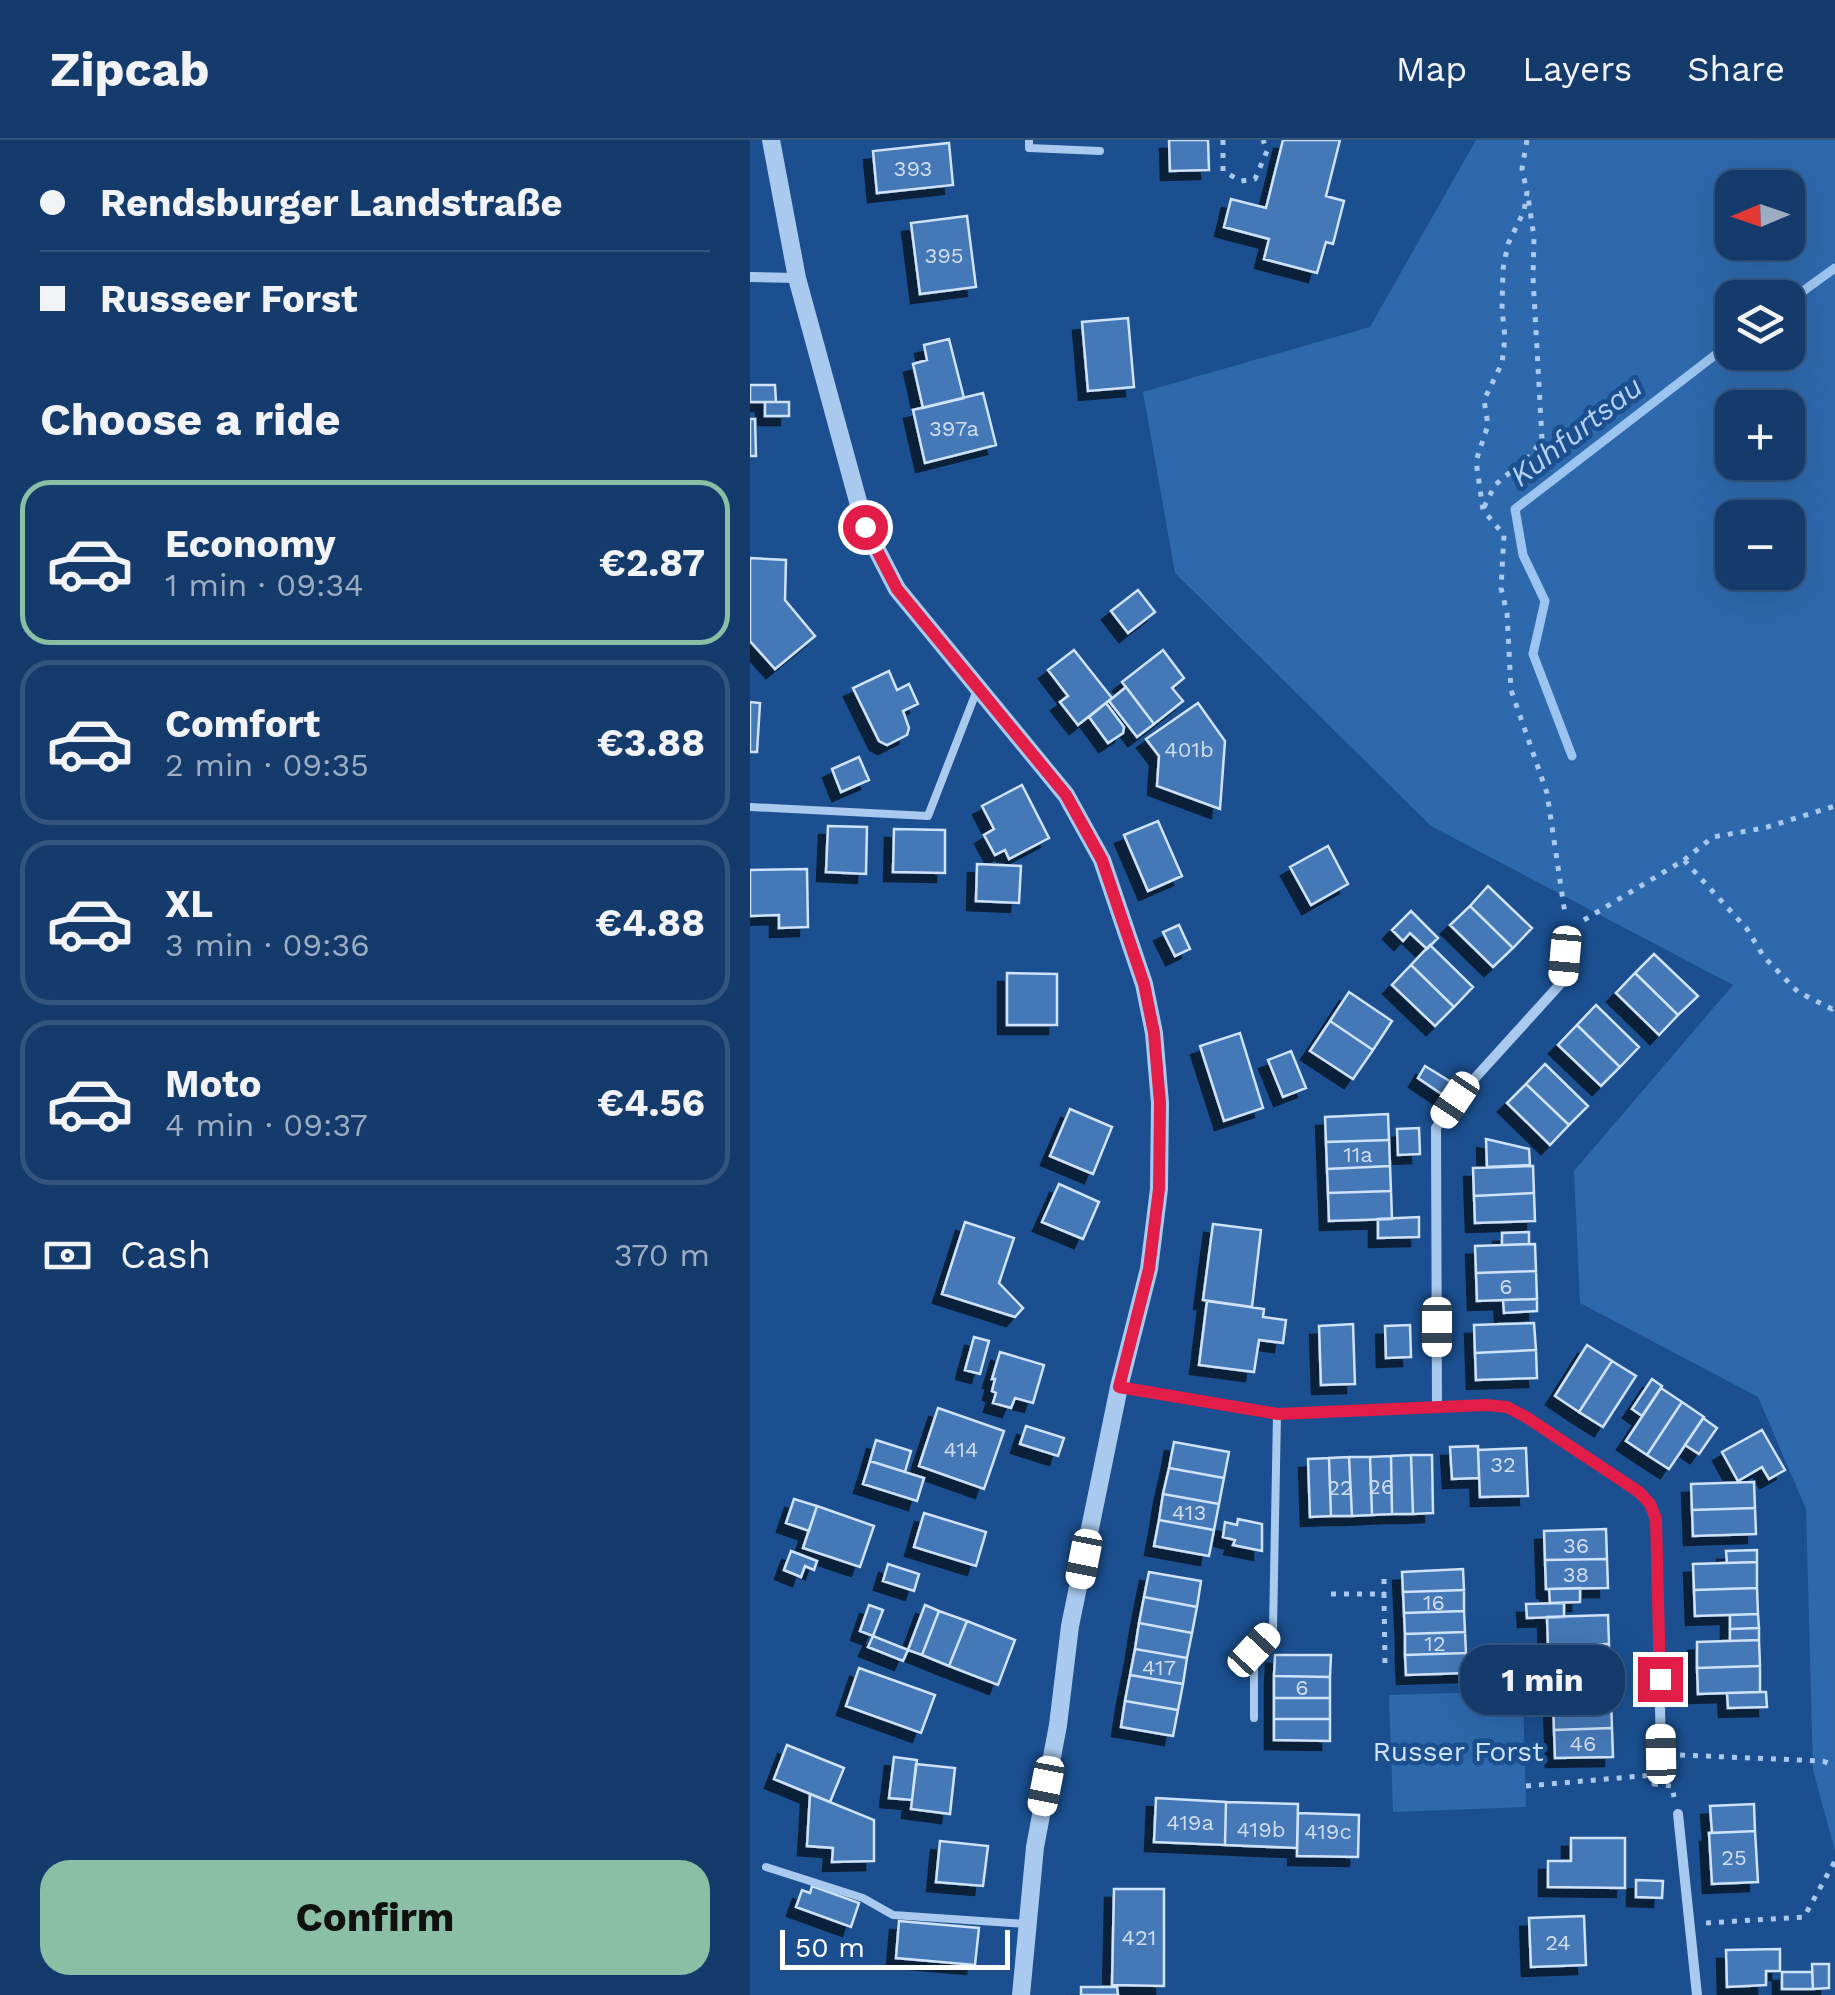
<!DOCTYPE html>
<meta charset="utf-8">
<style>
:root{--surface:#143b6b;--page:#214673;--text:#f1f3f6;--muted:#9dadc1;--line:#33557e;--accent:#8abfa5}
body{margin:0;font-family:"Work Sans",sans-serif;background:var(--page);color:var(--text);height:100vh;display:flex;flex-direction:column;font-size:38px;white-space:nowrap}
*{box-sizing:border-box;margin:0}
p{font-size:32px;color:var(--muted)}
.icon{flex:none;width:55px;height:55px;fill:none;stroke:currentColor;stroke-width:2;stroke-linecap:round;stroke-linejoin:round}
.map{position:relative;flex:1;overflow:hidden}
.panel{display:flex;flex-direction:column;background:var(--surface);width:750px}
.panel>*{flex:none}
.hud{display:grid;align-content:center;height:220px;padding:0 40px;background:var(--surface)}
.needle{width:65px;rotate:268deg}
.controls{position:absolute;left:965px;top:30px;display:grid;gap:20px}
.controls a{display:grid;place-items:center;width:90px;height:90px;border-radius:20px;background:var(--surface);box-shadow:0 10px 40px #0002,0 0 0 2px var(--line);font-size:50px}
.scale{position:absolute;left:30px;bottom:25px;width:230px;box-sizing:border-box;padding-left:10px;border:5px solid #fff;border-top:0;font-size:28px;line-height:35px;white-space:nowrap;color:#fff;-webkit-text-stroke:8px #1b4f8f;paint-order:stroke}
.end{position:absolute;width:45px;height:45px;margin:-22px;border:12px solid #e11d48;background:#fff;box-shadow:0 0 0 5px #fff}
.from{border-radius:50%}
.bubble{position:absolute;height:70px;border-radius:30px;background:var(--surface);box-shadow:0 10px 40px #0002,0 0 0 2px var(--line);font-size:32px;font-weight:700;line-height:70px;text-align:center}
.car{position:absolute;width:30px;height:60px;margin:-30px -15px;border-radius:12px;box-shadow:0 0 8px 2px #0007;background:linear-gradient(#fff 24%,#345 0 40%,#fff 0 76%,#345 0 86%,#fff 0)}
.hud b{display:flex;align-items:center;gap:35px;height:95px;font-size:38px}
.hud b+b{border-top:2px solid var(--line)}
.hud i{width:25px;height:25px;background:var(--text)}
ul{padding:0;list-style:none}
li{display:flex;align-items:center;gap:30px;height:165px;margin:0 20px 15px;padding:0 20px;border:5px solid var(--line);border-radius:30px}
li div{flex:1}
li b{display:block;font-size:38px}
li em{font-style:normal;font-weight:700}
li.current{border-color:var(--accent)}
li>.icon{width:90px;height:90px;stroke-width:1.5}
h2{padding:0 40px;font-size:45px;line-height:120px}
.pay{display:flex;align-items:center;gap:25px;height:110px;padding:0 40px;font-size:38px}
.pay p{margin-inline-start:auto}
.action{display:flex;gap:20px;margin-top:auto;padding:20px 40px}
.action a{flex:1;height:115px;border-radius:30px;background:var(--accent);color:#111;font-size:40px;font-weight:700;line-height:115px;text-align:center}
header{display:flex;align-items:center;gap:60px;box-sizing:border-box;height:140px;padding:0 50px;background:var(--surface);border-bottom:2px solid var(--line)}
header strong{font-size:48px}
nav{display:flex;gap:55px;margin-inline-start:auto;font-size:35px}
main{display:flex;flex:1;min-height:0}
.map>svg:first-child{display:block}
.green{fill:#2e69ad;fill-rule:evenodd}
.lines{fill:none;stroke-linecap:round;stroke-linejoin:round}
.stream{stroke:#9cc4f0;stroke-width:9}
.building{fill:#4478b7;stroke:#cfe3fa;stroke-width:2.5;filter:url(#shadow)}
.path{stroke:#a9c9ee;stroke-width:5;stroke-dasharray:5 8;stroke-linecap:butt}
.service{stroke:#a9c9ee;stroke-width:8}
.minor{stroke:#a9c9ee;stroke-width:10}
.tertiary{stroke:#a9c9ee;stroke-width:18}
.route{stroke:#e11d48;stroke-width:12}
.labels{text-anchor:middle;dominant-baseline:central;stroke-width:9;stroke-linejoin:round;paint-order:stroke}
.number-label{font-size:22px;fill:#d0dded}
.park-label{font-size:28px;fill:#cfe3fa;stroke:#1b4f8f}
.water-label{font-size:30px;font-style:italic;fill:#b5d3f5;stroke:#1b4f8f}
</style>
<header>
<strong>Zipcab</strong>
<nav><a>Map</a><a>Layers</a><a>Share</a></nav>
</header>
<main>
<section class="panel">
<div class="hud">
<b><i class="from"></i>Rendsburger Landstraße</b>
<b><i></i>Russeer Forst</b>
</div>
<h2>Choose a ride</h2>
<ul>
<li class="current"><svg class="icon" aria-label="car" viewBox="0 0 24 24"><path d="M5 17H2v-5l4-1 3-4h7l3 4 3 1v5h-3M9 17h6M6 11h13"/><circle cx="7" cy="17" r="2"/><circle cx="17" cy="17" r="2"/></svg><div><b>Economy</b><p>1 min · 09:34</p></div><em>€2.87</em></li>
<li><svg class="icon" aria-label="car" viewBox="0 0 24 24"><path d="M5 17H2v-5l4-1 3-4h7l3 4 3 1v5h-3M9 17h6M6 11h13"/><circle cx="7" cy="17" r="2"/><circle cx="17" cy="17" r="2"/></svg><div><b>Comfort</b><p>2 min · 09:35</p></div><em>€3.88</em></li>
<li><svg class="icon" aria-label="car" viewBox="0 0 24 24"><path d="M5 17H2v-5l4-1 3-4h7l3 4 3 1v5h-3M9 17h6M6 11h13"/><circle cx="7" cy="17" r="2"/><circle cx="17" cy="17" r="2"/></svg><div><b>XL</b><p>3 min · 09:36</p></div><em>€4.88</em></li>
<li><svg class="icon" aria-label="car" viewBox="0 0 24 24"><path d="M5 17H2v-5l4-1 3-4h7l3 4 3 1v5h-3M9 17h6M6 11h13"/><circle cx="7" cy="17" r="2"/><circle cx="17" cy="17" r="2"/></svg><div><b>Moto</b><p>4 min · 09:37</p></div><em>€4.56</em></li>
</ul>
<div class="pay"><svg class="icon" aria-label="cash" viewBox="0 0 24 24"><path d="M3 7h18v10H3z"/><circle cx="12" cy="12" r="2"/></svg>Cash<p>370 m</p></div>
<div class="action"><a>Confirm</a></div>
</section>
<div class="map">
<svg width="1085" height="1855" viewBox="0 0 1085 1855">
<defs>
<filter id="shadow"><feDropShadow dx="-9" dy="9" stdDeviation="0" flood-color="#0009"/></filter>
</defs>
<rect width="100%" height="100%" fill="#1b4f8f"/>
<path class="green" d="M726,0H1085V1711L1063,1630L1056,1369L1008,1257L830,1163L824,1031L983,845L681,686L425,433L393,252L620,187ZM982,48H1038V102H982ZM982,158H1038V212H982ZM982,268H1038V322H982ZM982,378H1038V432H982Z
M773,1551L776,1667L643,1672L639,1555Z"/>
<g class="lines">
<path class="stream" d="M1038,162L1085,128
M822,616L783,514L795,461L773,415L765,369L982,202"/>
</g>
<path class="building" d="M419,0H458L459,30L420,31Z
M533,0H590L576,56L594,61L583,104L576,102L567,133L514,119L519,99L474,87L481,59L516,68Z
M199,3L203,45L127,53L123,11Z
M217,76L226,147L170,154L161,83Z
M378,178L384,247L338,251L332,182Z
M199,199L214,258L173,268L163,224L177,220L174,205Z
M0,245H25L26,262H0Z
M233,253L246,305L175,323L163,270Z
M15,262H39V276H15Z
M0,279H5L6,316H0Z
M0,418L36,420L35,460L65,496L25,529L0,501Z
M388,450L405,472L378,493L361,471Z
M324,510L362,558L328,585L310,562L318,556L298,530Z
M413,510L434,538L422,548L433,561L404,584L372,542Z
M139,531L147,550L159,544L168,564L153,571L159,588L157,595L137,605L129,601L103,548Z
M376,547L404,584L387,597L359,561Z
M0,562L10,563L7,612H0Z
M356,563L374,587L373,593L358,603L339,577Z
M448,563L475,601L470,669L407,646L409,616L396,599Z
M109,617L119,640L91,652L82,629Z
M272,645L299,698L259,719L255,710L245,715L234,695L244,689L232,666Z
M408,681L432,736L398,751L374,695Z
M78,686L117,687L116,734L76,732Z
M144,689L195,690V733L143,732Z
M578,706L598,744L561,765L540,727Z
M227,724L271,726L269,763L226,761Z
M57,729L58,787L29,788V775L0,776V730Z
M738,746L782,788L763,808L720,766Z
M720,766L763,808L743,827L700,785Z
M661,771L688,798L677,809L660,793L653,801L642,790Z
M429,785L440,809L425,816L413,792Z
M680,805L723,847L704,867L661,825Z
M904,814L948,856L928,875L885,833Z
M661,825L704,867L685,886L642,845Z
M257,833L307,834V885H257Z
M885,833L928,875L909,895L866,853Z
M599,852L642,881L623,910L580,881Z
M846,865L889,907L870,927L827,885Z
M580,881L623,910L603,939L560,911Z
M827,885L870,927L851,946L808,905Z
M490,893L513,968L474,981L450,906Z
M541,911L556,948L533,957L518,920Z
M795,924L838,966L819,985L776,944Z
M675,926L701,942L693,955L668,938Z
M776,944L819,985L800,1005L757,963Z
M320,969L362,987L343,1034L300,1016Z
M638,974L639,1000L576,1002L575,977Z
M669,988L670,1014L648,1015L647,989Z
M736,999L779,1009L780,1025L737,1027Z
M639,1000L640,1026L577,1029L576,1002Z
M640,1026L641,1051L578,1053L577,1029Z
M783,1026L784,1053L724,1056L723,1028Z
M309,1044L349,1062L333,1099L292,1082Z
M641,1051L642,1079L579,1081L578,1053Z
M784,1053L785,1081L725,1083L724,1056Z
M669,1077V1097L628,1098V1079Z
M215,1082L264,1098L249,1143L273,1168L265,1177L192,1154Z
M463,1084L511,1090L502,1167L453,1160Z
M779,1092V1104L752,1105V1093Z
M785,1104L786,1131L726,1133L725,1106Z
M786,1131L787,1159L727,1161L726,1133Z
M787,1159V1171L754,1173L753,1160Z
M457,1161L514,1169L513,1177L536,1180L533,1203L509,1200L504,1232L449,1225Z
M784,1183L786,1210L725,1213L724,1185Z
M603,1184L605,1244L571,1245L569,1186Z
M660,1185L661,1217L636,1218L635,1186Z
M224,1197L239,1201L230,1234L215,1230Z
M837,1205L862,1221L829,1272L805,1256Z
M786,1210L787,1238L726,1240L725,1213Z
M250,1212L294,1225L283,1263L265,1258L261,1268L243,1263L246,1253L242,1251L245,1239H242Z
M862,1221L886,1236L853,1287L829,1272Z
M902,1239L912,1246L892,1276L882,1269Z
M911,1248L932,1262L897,1315L876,1301Z
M932,1262L954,1277L919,1329L897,1315Z
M188,1268L254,1291L234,1349L169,1326Z
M953,1278L967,1288L949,1314L935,1305Z
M276,1286L314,1298L308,1316L270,1304Z
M1012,1290L1035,1330L1019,1339L1012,1327L988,1341L972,1312Z
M126,1300L161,1311L155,1332L120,1321Z
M424,1302L479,1312L474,1338L419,1328Z
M728,1306L729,1338L702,1339L700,1307Z
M776,1308L778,1356L730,1357L728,1310Z
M661,1315H682L683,1373L663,1374Z
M661,1315L663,1374H642L641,1316Z
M641,1316L642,1374L622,1375L620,1317Z
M599,1317L602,1376H581L579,1318Z
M599,1317H620L622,1375L602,1376Z
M579,1318L581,1376L560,1377L558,1319Z
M120,1321L174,1338L167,1361L113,1344Z
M419,1328L474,1338L469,1364L413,1354Z
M1004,1342L1005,1368L942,1370L941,1344Z
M413,1354L469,1364L464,1390L409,1380Z
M44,1359L67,1366L59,1391L36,1383Z
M67,1366L124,1386L110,1427L53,1408Z
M1005,1368L1006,1394L943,1396L942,1370Z
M174,1373L236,1392L226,1426L164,1407Z
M488,1379L512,1384V1411L483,1405L485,1400L473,1397L475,1382L487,1385Z
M409,1380L464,1390L459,1416L404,1406Z
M856,1389L857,1419L795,1420L794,1391Z
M1007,1410V1422L977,1423L976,1411Z
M41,1411L67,1421L64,1430L55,1426L51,1437L34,1430Z
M857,1419L858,1448L796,1449L795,1420Z
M1007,1422V1448L944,1450L943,1424Z
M138,1424L169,1434L164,1451L133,1441Z
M713,1429L714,1450L653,1452L652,1432Z
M399,1432L451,1441L447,1467L394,1457Z
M830,1448V1462L800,1463L799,1449Z
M1007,1448L1008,1474L945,1476L944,1450Z
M714,1450V1471L654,1473L653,1452Z
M394,1457L447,1467L442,1493L389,1483Z
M814,1463V1477L777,1478L776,1464Z
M119,1465L133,1470L123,1496L110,1491Z
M175,1465L189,1471L172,1515L158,1510Z
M189,1471L217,1481L199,1526L172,1515Z
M714,1471L715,1492L655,1494L654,1473Z
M1008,1474L1009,1488L980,1489V1475Z
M858,1475L859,1504L798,1506L797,1477Z
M217,1481L265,1500L248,1545L199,1526Z
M389,1483L442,1493L437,1518L385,1509Z
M1009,1488V1500L980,1501V1489Z
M715,1492L716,1513L655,1515V1494Z
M123,1496L158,1510L153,1521L118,1507Z
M1009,1500L1010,1526L947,1528V1502Z
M859,1504L860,1533L799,1534L798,1506Z
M385,1509L437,1518L433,1544L380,1535Z
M716,1513L717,1533L656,1535L655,1515Z
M525,1515H581L580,1537L524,1536Z
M1010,1526V1552L948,1554L947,1528Z
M109,1528L185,1555L171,1593L96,1566Z
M826,1533V1547L778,1548V1535Z
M380,1535L433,1544L428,1570L375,1561Z
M524,1536L580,1537V1558H524Z
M803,1547V1560L778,1562V1548Z
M1010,1552H1016L1017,1567L978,1568L977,1553Z
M524,1558H580V1579H524Z
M861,1559L862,1588L804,1590L803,1560Z
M375,1561L428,1570L423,1596L371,1587Z
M524,1579H580V1601L524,1600Z
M862,1588L863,1617L805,1618L804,1590Z
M37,1605L94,1628L80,1662L24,1639Z
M144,1617L167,1620L162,1660L139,1658Z
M166,1624L205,1628L200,1674L161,1669Z
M60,1654L124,1680V1721L82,1722L83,1708L57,1706Z
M406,1658L476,1662L475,1705L404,1702Z
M476,1662L548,1664L547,1708L475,1705Z
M1004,1664L1005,1691L962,1693L960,1666Z
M548,1673L609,1675L608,1717L547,1716Z
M1005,1691L1008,1742L962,1744L959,1693Z
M821,1698H875V1748L798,1747V1721H821Z
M190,1701L238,1706L233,1746L186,1742Z
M886,1740L913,1741L912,1758L886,1757Z
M62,1746L109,1763L101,1787L46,1767L52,1750L60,1753Z
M364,1749H414V1846L362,1845Z
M834,1776L836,1825L781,1827L779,1778Z
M149,1781L229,1788L225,1825L146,1818Z
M1030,1809V1831H1016V1845L977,1847L976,1810Z
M1062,1824H1079V1848L1063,1849Z
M1032,1832H1062L1063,1849H1032Z
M331,1847H367L368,1855H331Z"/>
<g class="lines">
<path class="path" d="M473,0V31L491,41L505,39L517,11L513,0
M777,0L772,29L777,52L774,71L758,104L753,129L752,169L755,198L752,223L734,260L738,285L726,321L733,370L754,395L751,448L757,473L761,550L797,653L815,774
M734,367L745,345L782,314L792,299L783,137L784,97L778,57
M934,720L963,697L1014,688L1085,666
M834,780L934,720L997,789L1014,817L1048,852L1082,869L1085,866
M634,1439V1454
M581,1454H634L635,1525
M930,1615L1073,1621L1085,1626
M905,1630L904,1644L922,1646L924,1657
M776,1646L903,1635
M956,1783L1054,1777L1085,1721"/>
<path class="service" d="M279,0V8L350,11
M0,667L178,676L227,550
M504,1578V1510L523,1490L527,1274
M16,1727L113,1758L143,1775L277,1784"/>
<path class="minor" d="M0,137L47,138
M369,1247L527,1274L736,1265L757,1267L776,1277L856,1330L889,1353L900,1364L906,1379L911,1614
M687,1267L686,988L705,960L813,841L817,790
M928,1674L947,1855"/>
<path class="tertiary" d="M21,0L47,138L115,387L147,449L316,655L352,720L394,844L404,893L410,963L409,1049L399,1129L369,1247L320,1486L308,1585L285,1707L271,1855"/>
</g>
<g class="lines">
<path class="route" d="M115,387L147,449L316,655L352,720L394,844L404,893L410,963L409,1049L399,1129L369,1247L528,1274L736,1265L757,1267L776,1277L889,1352L900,1364L906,1379L910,1539"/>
</g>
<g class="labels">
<g class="number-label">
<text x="163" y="28">393</text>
<text x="194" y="115">395</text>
<text x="204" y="288">397a</text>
<text x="439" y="609">401b</text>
<text x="608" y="1014">11a</text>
<text x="756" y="1146">6</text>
<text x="211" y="1309">414</text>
<text x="753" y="1324">32</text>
<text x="631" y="1346">26</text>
<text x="590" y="1347">22</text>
<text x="439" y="1372">413</text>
<text x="826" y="1405">36</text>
<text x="826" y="1434">38</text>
<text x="684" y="1462">16</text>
<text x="685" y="1503">12</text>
<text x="409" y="1527">417</text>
<text x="552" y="1547">6</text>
<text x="833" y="1603">46</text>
<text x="440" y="1682">419a</text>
<text x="511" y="1689">419b</text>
<text x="578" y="1691">419c</text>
<text x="984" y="1717">25</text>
<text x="389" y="1797">421</text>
<text x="808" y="1802">24</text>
</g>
<g class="park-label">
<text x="708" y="1611">Russer Forst</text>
</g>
<g class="water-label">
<text transform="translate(826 291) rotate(-38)">Kuhfurtsau</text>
</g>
</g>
</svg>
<div class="controls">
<a><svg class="needle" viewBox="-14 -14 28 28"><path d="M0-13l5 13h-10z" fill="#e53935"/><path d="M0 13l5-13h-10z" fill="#9dadc1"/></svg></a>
<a><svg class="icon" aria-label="layers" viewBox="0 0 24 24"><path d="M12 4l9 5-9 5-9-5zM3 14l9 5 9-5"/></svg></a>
<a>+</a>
<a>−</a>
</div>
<div class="scale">50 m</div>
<i class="end from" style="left:115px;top:387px"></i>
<i class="end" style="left:910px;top:1539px"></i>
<div class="bubble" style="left:710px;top:1505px;width:165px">1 min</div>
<i class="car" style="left:815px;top:816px;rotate:185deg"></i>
<i class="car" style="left:705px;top:960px;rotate:214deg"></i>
<i class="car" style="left:687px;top:1187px;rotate:180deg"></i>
<i class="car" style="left:334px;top:1419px;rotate:191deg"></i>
<i class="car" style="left:504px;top:1510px;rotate:43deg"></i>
<i class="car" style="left:911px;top:1614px;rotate:359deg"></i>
<i class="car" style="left:296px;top:1646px;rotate:191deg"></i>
</div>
</main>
